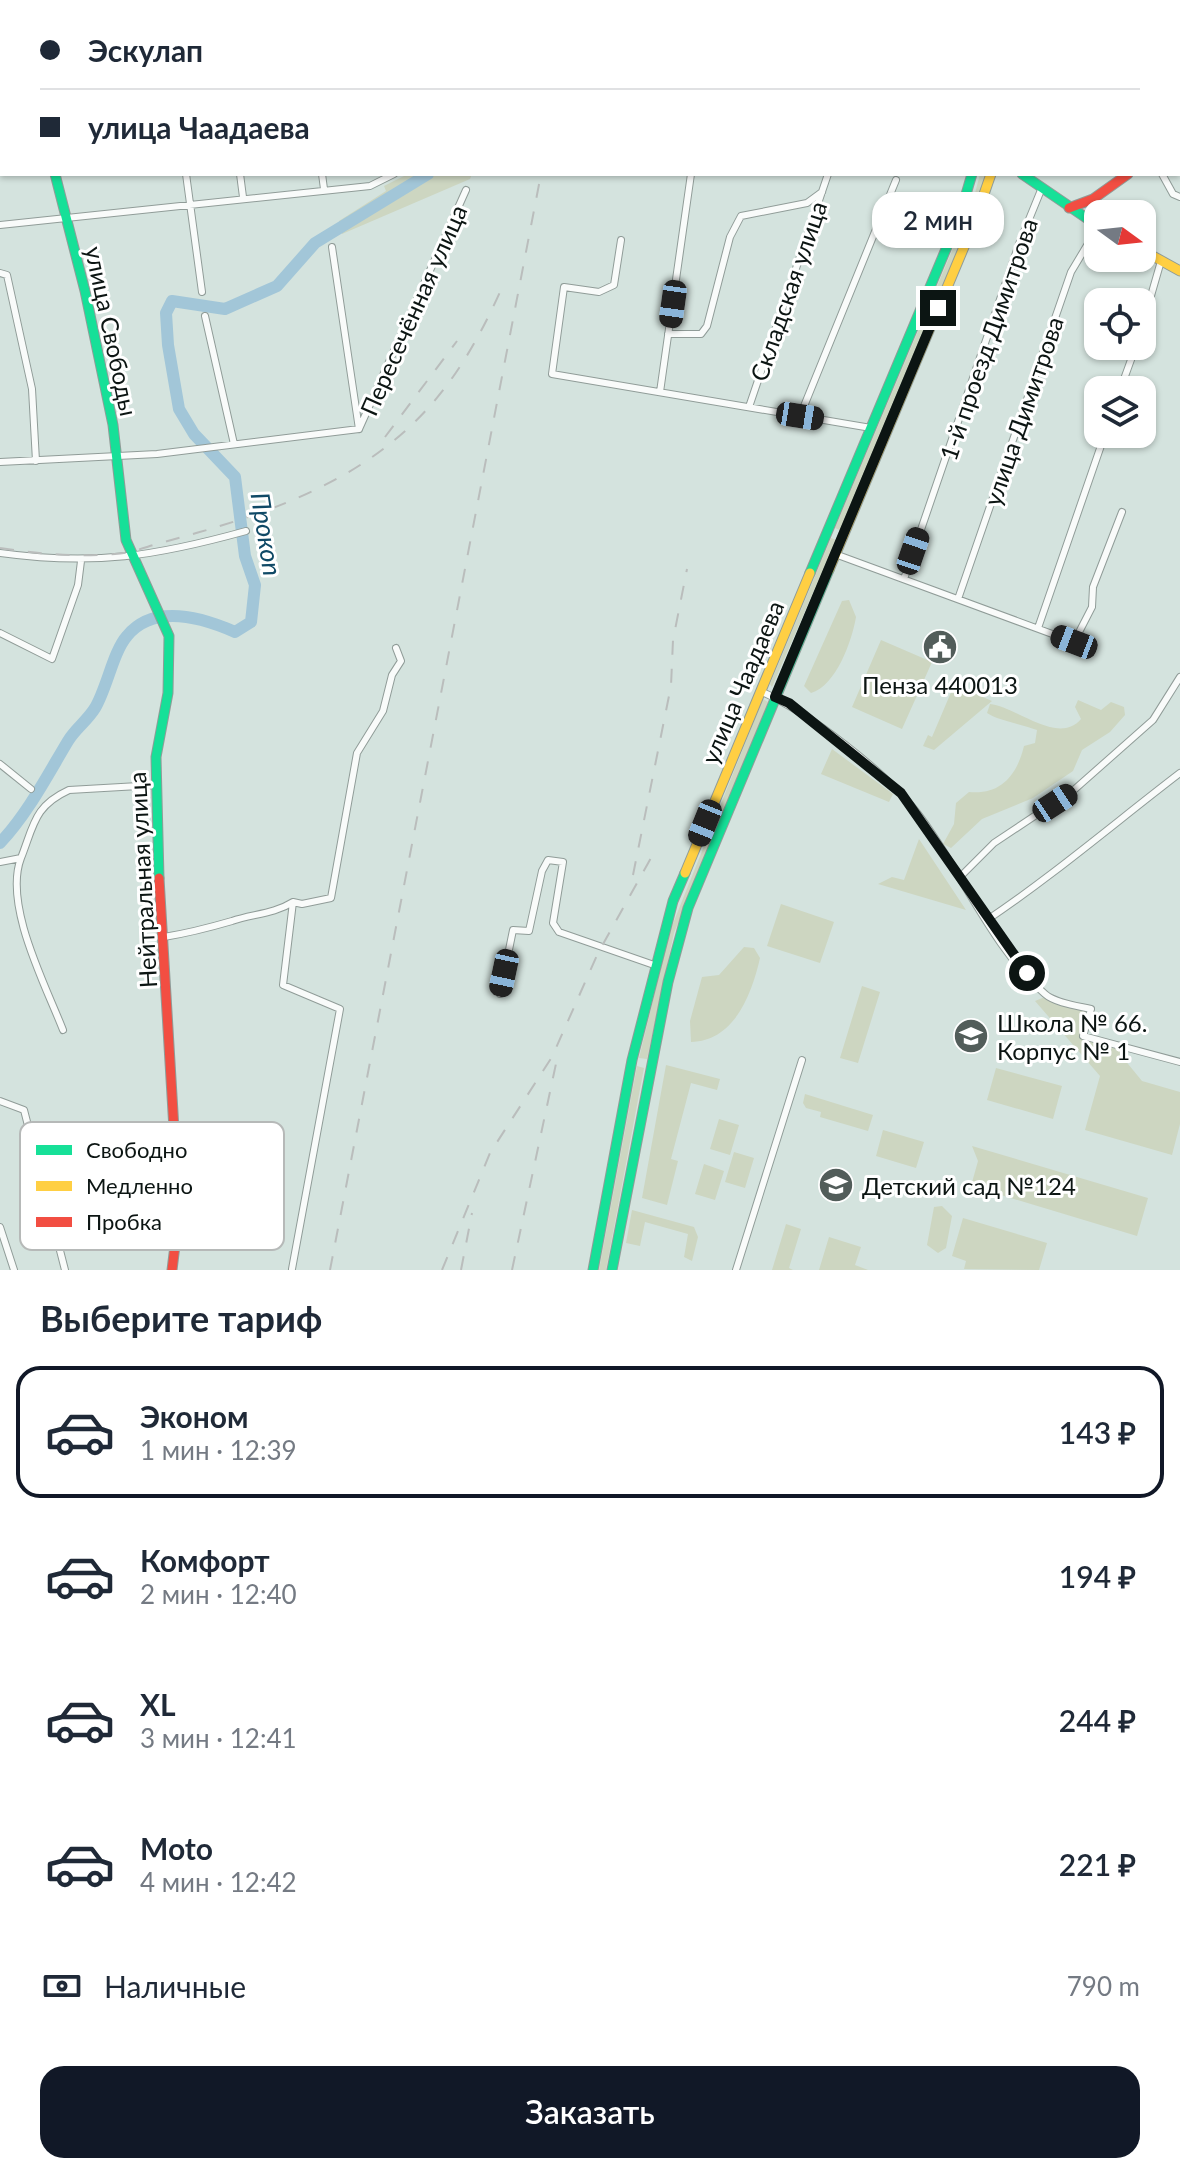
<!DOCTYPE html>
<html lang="ru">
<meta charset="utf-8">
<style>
:root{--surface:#fff;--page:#f6f6f7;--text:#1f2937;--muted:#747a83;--line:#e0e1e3;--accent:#111827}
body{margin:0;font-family:Lato,sans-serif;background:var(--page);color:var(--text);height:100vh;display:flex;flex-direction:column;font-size:30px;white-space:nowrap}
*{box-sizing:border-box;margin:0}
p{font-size:26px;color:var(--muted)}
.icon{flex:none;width:44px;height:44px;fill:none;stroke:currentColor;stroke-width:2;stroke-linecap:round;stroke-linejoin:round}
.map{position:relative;height:1270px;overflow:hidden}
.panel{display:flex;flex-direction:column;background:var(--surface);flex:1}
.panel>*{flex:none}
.banner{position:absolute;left:0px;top:0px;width:1180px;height:176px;box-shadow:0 2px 6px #0004;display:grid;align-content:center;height:176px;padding:0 40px;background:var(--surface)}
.needle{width:52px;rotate:105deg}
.fabs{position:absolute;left:1084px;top:200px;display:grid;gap:16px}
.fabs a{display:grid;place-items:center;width:72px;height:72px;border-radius:16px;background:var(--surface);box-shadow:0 2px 6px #0004;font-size:40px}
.end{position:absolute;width:36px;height:36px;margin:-18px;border:10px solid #0c1513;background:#fff;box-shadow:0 0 0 4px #fff}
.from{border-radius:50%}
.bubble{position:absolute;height:56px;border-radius:24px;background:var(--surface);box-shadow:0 2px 6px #0004;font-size:26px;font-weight:600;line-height:56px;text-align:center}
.car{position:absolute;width:24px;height:48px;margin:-24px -12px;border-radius:10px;box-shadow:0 0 6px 2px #0007;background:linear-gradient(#222 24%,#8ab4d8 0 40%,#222 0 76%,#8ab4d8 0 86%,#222 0)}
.banner b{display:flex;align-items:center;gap:28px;height:76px;font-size:30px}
.banner b+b{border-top:2px solid var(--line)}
.banner i{width:20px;height:20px;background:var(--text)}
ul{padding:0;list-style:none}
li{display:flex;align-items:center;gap:24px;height:132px;margin:0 16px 12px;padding:0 24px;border:4px solid transparent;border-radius:24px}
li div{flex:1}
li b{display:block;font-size:30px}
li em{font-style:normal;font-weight:600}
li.current{border-color:var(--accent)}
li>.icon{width:72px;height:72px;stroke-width:1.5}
h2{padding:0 40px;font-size:36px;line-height:96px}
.pay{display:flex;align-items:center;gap:20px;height:88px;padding:0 40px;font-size:30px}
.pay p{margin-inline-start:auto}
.cta{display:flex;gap:16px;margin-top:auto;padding:16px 40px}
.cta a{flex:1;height:92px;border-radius:24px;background:var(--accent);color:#fff;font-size:32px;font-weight:600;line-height:92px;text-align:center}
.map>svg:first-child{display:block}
.green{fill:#cdd6c1}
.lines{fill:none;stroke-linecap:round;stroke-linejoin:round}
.river{stroke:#a2c6d8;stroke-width:12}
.street-casing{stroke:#909c98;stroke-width:8}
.fast-casing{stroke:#909c98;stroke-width:11}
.slow-casing{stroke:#909c98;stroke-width:11}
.jam-casing{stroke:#909c98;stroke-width:11}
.street{stroke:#f9fbfa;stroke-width:6}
.fast{stroke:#16e098;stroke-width:9}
.slow{stroke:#ffcf43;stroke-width:9}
.jam{stroke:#f24e42;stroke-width:9}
.rail{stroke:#babdbc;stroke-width:2;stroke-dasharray:14 14;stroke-linecap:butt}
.route{stroke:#0c1513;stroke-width:10}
.labels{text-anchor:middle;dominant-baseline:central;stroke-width:6;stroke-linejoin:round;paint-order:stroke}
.street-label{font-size:24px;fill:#0c1513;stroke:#fff}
.poi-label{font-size:24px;fill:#0c1513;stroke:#fff;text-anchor:start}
.water-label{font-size:26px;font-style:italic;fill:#0f4966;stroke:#fff}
.key{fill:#fff;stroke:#b6b9b8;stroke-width:2}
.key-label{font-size:22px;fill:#0c1513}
</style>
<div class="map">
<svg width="1180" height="1270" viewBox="0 0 1180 1270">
<rect width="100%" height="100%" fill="#d4e3de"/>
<path class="green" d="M408,174H472L470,179L342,234L339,221L386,191L384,186Z
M980,174H987L976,208L840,530L835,528L973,201Z
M831,538L836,540L772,687L770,684Z
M849,600L856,617C852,641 836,686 811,693L804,686L842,601Z
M881,640L932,662L902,729L852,707Z
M950,683L992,701L934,750L923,746L928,735L932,737L952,690L948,687Z
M763,699L768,702L674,933L647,1059L639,1058L670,931Z
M1078,700L1101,710L1111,702L1124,707L1125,715L1110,732L1082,750L1073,771L1033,798L982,819L951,848L943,844L954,824L956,803L969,792C1001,795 1017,775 1024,746L1035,743L1037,730C1022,724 999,721 987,713L990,704C1017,707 1058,746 1081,719L1075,707Z
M832,749L893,794L889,802L821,774Z
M919,839L966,910L878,884L892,877L904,880Z
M781,904L834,922L820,963L767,946Z
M744,947L754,948L760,958C752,993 735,1041 691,1042L690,1021L702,977L719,975Z
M862,986L880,992L858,1063L840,1058Z
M1047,996L1091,1009L1084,1036L1127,1047L1124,1059L1142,1081L1180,1092V1124L1172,1155L1085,1130L1100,1076L1035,1001Z
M666,1065L720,1079L717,1090L691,1083L671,1159L678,1161L667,1205L642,1198Z
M637,1066L644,1068L606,1270H599Z
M996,1068L1062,1086L1053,1119L987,1100Z
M805,1094L873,1115L868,1131L820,1117L821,1112L806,1108L803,1103Z
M719,1119L739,1125L730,1155L710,1149Z
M883,1130L924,1142L916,1168L876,1156Z
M972,1146L1148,1198L1137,1236L971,1186L978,1161Z
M734,1152L754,1158L745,1188L725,1182Z
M704,1164L724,1171L715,1200L695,1194Z
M942,1206L952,1216L946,1248L938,1253L927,1245L934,1207Z
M632,1210L694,1227L698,1237L692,1261L684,1257L688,1234L645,1222L640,1246L626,1243Z
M963,1218L1047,1243L1039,1270L964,1269L966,1261L952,1256Z
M786,1224L801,1229L789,1268L793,1270H772Z
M829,1237L861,1247L855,1265L868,1270H819Z"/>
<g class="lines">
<path class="river" d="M489,0V2
M0,843C28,813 47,776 68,741C75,729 87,721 95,708C107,688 113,652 127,636C154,603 203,618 235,632L251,622L255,585L245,556L235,477L194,434L179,409L168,345L166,313L172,301L225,309L277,286L315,243L428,174"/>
<g class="street-casing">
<path id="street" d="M160,0V2
M182,0L186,2
M298,0V2
M416,0V2
M474,0V2
M739,0L742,2
M716,2V0
M0,63H2
M186,174L202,292
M240,174L243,197
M322,174L324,189
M1162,174L1173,194L1180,197
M0,225L370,186L394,174
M621,240L614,285L599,292L564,287L552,374L871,428
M332,247L359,429
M0,273L7,275L32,389L36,461
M205,316L234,444
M1142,327L1161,261
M668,334H701L707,326L730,237L741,216L807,203L822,192
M1120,390L1136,346
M660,392L691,174
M749,407L828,174
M800,416L896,180
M359,429L466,190
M0,462L157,454L359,429
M0,553C94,566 156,556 246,531
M835,554L1074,642L1092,607L1093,587L1122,512
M904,579L1019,244L1041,190
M958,599L1071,272L1098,227
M1038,628L1105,434
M0,633L52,659L78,585L81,561
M760,691C807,711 887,773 918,814C961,870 992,948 1045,994C1055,1003 1078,1006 1091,1009L1083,1036L1180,1062
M0,764L31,789
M21,858C3,905 46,986 63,1030
M0,862L21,858C34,825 34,806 69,790L156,785
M961,876L994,843L1075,789L1153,720L1180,677
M987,920C1054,875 1116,822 1180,773
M164,937C189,933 208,928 232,921C252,914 274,914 293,902L302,904L331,898L357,753L383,711L392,675L401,661L396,648
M500,994L513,930L529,931L542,871L548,860L563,862L553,923L559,932L654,965
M0,1101L24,1110L65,1270
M113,1149L160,1214L178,1220
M0,1227L14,1270
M292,1269L340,1009L283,985L293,902
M736,1270L802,1060"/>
</g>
<g class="fast-casing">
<path id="fast" d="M11,0V2
M1178,137L1180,135
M55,174L85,291L113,425L126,540L169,636L168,693L156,757L159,878
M1022,174L1098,226
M810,573L959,218L972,174
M593,1270L632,1060L673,901L685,873
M612,1270L668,982L688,908L829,570"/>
</g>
<g class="slow-casing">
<path id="slow" d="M990,0V2
M1008,0V2
M1142,250L1180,271
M829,570L974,223L991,174
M685,873L810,573"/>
</g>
<g class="jam-casing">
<path id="jam" d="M1069,208L1093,199L1128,174
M159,878L179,1213L172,1270"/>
</g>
<use href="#street" class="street"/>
<use href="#fast" class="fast"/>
<use href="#slow" class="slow"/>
<use href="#jam" class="jam"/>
<path class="rail" d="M520,0L521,2
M575,2V0
M385,437L457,341
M0,548C39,554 76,557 115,554C130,553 143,548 157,544C245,520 334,494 404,432C448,393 476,345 500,292
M633,875L671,686L673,640L687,569
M330,1270L541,174
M442,1270L490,1153L552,1057L598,953L651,858
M461,1270L472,1213
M512,1270L557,1059"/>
</g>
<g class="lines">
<path class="route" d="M938,308L775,697L789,703L901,793L1027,973"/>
</g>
<defs>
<g id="civic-disc" transform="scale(1.8)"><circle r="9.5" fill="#525d5a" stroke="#fff"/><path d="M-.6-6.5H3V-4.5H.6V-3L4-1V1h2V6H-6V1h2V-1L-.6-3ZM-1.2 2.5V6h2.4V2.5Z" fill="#fff"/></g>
<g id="school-disc" transform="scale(1.8)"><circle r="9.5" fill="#525d5a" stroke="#fff"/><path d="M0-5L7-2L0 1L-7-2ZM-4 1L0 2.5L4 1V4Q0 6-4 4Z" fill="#fff"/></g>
</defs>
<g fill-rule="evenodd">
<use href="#civic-disc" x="940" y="647"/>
<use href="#school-disc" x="971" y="1036"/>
<use href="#school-disc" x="836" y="1185"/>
</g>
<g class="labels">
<g class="street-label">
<text transform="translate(788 291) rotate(-71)">Складская улица</text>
<text transform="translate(413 310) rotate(-66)">Пересечённая улица</text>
<text transform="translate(112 331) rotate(78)">улица Свободы</text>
<text transform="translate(988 339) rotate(-71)">1-й проезд Димитрова</text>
<text transform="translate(1023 411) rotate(-71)">улица Димитрова</text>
<text transform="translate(742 682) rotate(-67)">улица Чаадаева</text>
<text transform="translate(142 880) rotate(-93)">Нейтральная улица</text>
</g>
<g class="poi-label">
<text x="940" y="684" text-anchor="middle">Пенза 440013</text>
<text x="997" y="1022">Школа № 66.<tspan x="997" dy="28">Корпус № 1</tspan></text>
<text x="862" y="1185">Детский сад №124</text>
</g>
<g class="water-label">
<text transform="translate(267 534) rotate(81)">Прокоп</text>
</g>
</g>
<rect x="20" y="1122" width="264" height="128" rx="12" class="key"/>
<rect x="36" y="1145" width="36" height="10" fill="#16e098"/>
<rect x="36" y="1181" width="36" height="10" fill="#ffcf43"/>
<rect x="36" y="1217" width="36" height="10" fill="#f24e42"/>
<g class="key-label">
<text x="86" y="1158">Свободно</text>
<text x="86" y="1194">Медленно</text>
<text x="86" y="1230">Пробка</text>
</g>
</svg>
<div class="fabs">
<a><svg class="needle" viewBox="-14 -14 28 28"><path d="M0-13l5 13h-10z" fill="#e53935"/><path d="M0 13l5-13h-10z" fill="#747a83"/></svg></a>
<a><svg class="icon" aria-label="locate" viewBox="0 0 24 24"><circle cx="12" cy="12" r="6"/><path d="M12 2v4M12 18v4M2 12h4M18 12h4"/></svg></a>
<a><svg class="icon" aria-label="layers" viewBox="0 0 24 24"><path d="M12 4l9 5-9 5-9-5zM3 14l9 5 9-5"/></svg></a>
</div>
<i class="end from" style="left:1027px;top:973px"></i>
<i class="end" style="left:938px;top:308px"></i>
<div class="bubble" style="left:872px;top:192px;width:132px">2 мин</div>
<i class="car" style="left:673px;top:304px;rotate:188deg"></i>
<i class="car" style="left:800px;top:416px;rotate:99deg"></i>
<i class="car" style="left:913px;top:551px;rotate:19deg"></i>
<i class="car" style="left:1074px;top:642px;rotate:291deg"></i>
<i class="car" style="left:1055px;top:803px;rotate:57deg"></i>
<i class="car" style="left:705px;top:823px;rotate:202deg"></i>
<i class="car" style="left:504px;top:973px;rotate:192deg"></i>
<div class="banner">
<b><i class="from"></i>Эскулап</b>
<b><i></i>улица Чаадаева</b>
</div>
</div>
<section class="panel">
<h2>Выберите тариф</h2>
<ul>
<li class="current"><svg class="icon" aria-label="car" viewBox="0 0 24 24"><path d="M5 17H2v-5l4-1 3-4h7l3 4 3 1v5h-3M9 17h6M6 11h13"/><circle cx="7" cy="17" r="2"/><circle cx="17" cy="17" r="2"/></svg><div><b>Эконом</b><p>1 мин · 12:39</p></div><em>143 ₽</em></li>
<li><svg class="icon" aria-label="car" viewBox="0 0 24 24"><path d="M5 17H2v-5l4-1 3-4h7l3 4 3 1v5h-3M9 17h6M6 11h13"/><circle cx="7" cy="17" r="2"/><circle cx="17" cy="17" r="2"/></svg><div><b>Комфорт</b><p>2 мин · 12:40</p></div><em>194 ₽</em></li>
<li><svg class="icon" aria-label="car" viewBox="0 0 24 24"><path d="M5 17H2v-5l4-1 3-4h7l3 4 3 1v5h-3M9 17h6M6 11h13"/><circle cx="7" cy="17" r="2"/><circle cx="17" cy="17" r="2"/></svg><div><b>XL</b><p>3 мин · 12:41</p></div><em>244 ₽</em></li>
<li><svg class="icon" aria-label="car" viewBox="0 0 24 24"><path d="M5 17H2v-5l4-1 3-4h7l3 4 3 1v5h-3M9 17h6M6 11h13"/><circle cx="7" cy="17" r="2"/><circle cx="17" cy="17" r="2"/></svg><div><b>Moto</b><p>4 мин · 12:42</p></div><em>221 ₽</em></li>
</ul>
<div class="pay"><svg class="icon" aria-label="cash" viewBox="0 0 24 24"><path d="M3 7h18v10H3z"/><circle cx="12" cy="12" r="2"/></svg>Наличные<p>790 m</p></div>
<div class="cta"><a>Заказать</a></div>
</section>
